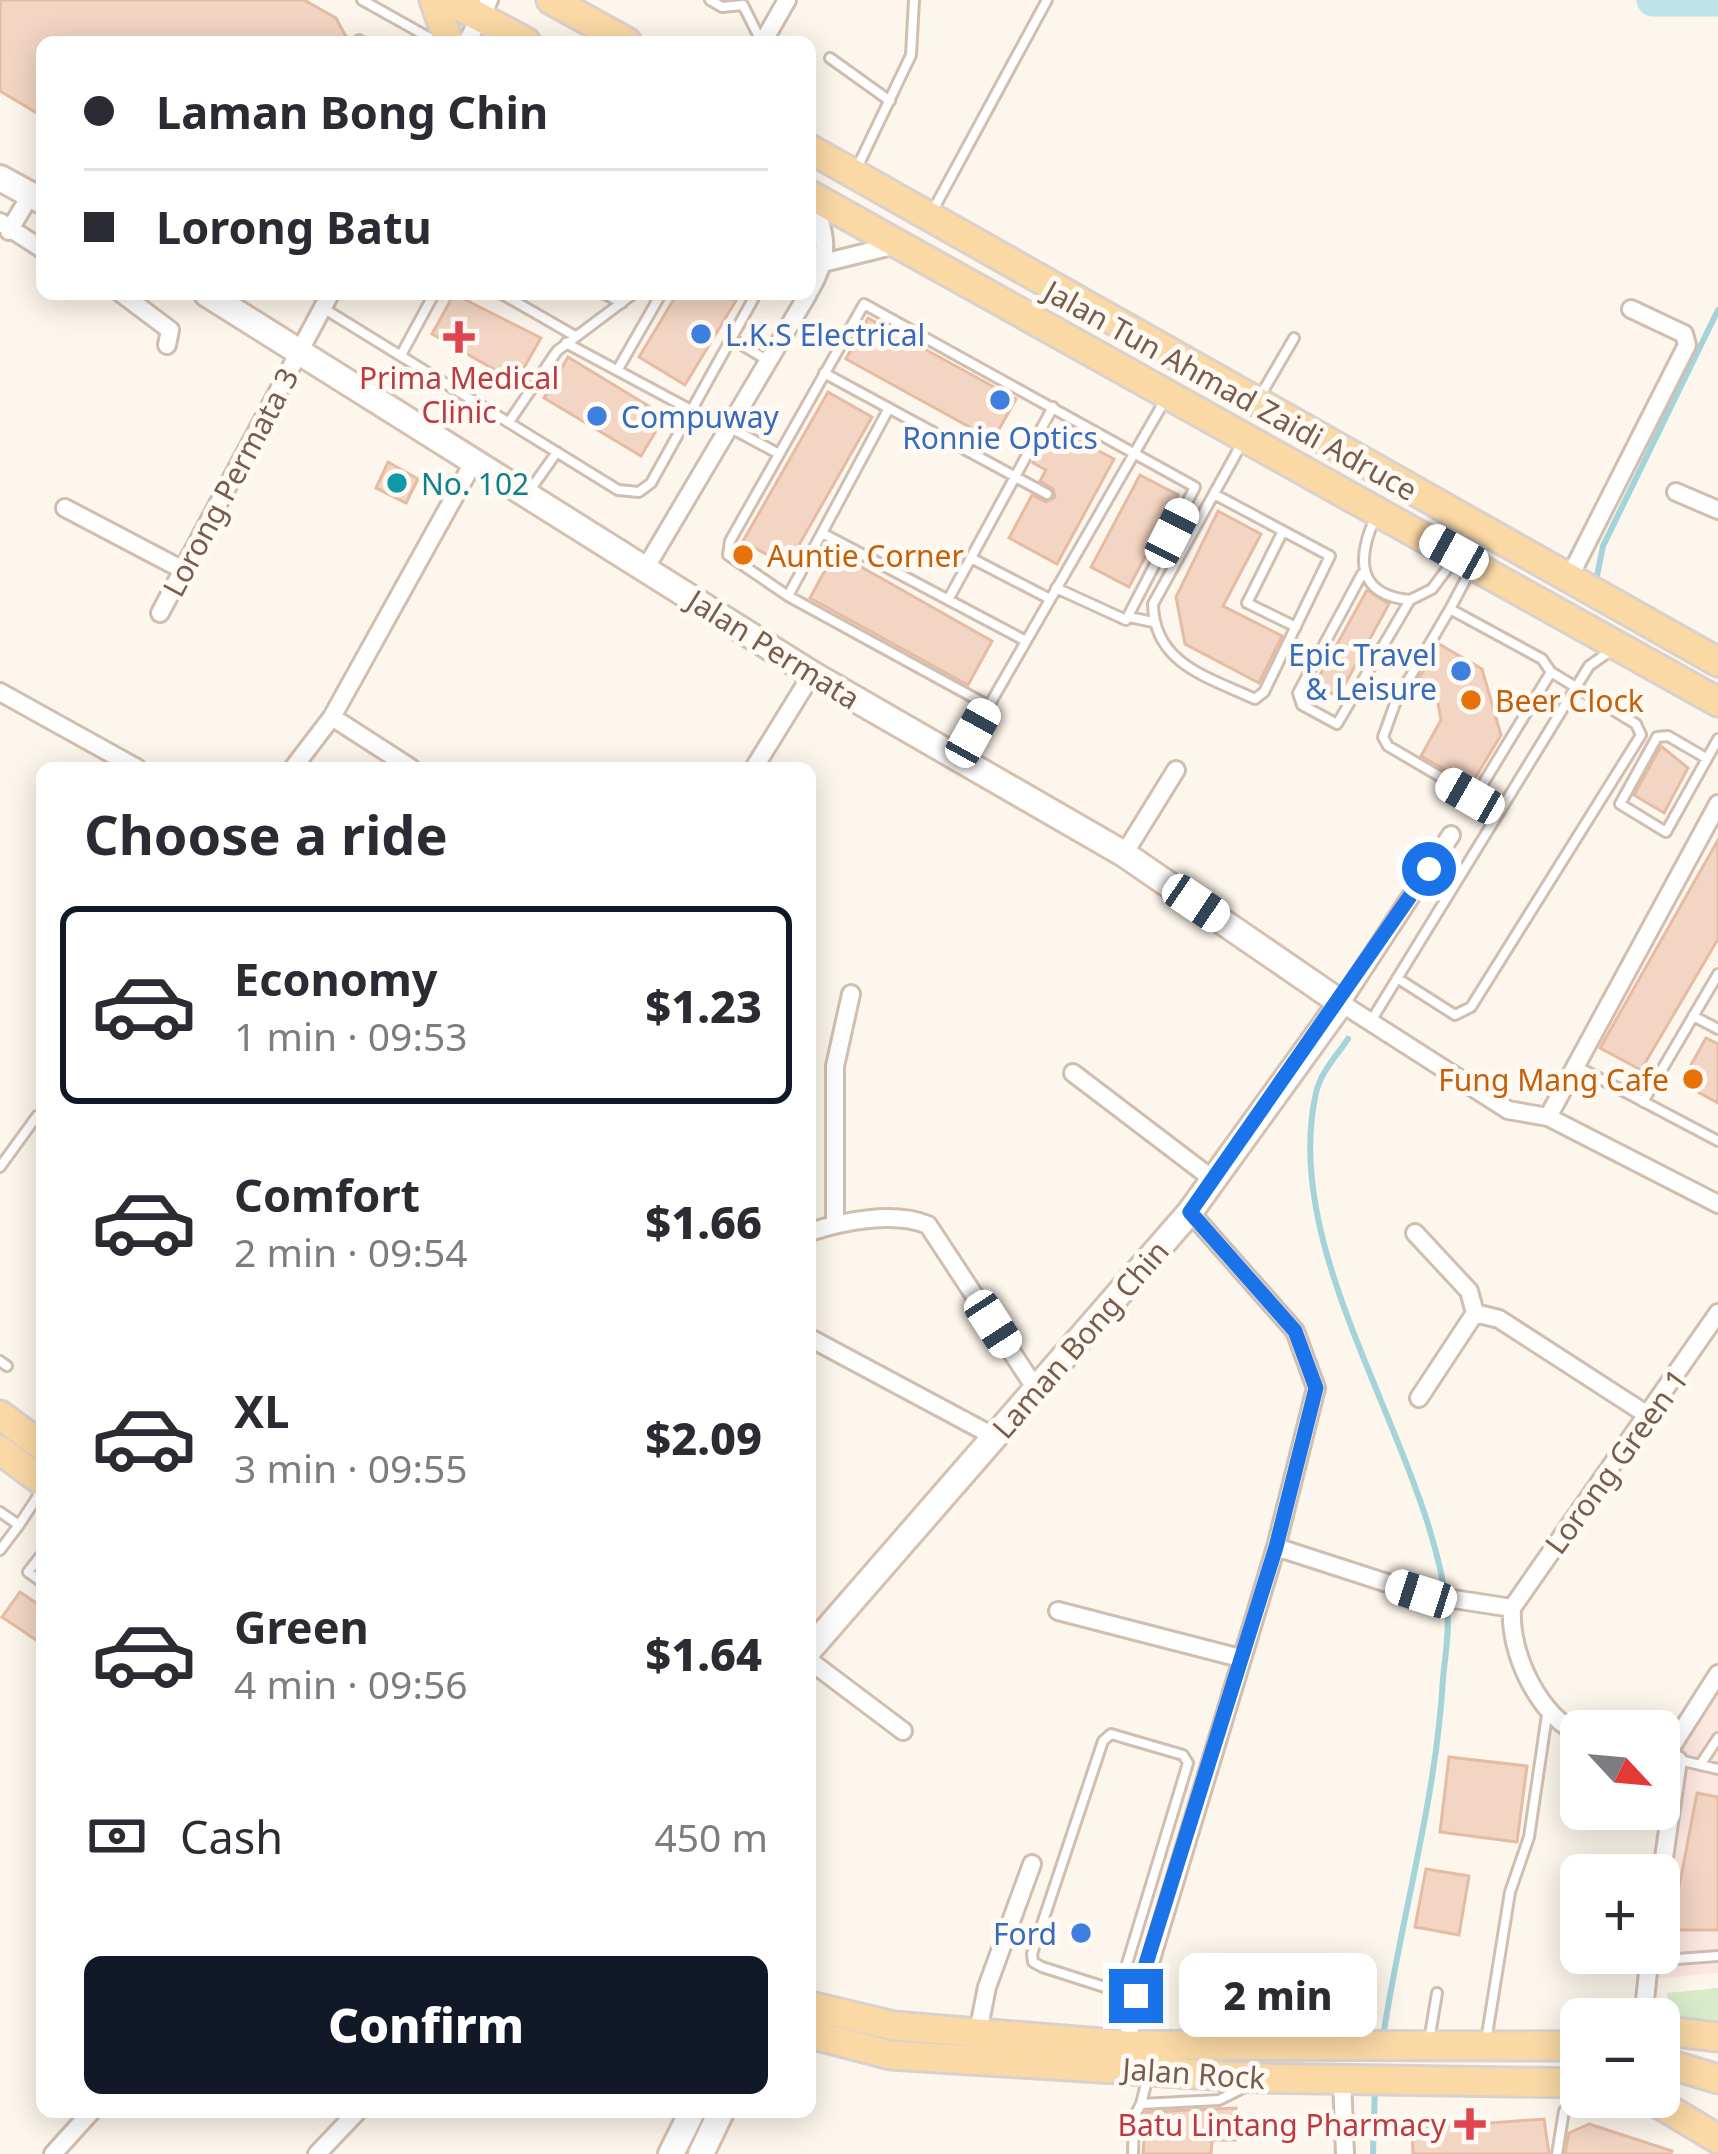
<!DOCTYPE html>
<meta charset="utf-8">
<style>
:root{--surface:#fff;--page:#f2f2f3;--text:#2b2b33;--muted:#7c7c81;--line:#e1e1e2;--accent:#111827}
body{margin:0;font-family:"Noto Sans",sans-serif;background:var(--page);color:var(--text);height:100vh;display:flex;flex-direction:column;font-size:45px;white-space:nowrap}
*{box-sizing:border-box;margin:0}
p{font-size:39px;color:var(--muted)}
.icon{flex:none;width:66px;height:66px;fill:none;stroke:currentColor;stroke-width:2;stroke-linecap:round;stroke-linejoin:round}
.map{position:relative;flex:1;overflow:hidden}
.drawer{position:absolute;left:36px;top:762px;width:780px;height:1356px;display:flex;flex-direction:column;background:var(--surface);border-radius:18px;box-shadow:0 6px 30px #0003}
.drawer>*{flex:none}
.banner{position:absolute;left:36px;top:36px;width:780px;height:264px;border-radius:18px;box-shadow:0 6px 30px #0003;display:grid;align-content:center;height:264px;padding:0 48px;background:var(--surface)}
.needle{width:78px;rotate:116deg}
.buttons{position:absolute;left:1560px;top:1710px;display:grid;gap:24px}
.buttons a{display:grid;place-items:center;width:120px;height:120px;border-radius:18px;background:var(--surface);box-shadow:0 6px 30px #0003;font-size:60px}
.end{position:absolute;width:54px;height:54px;margin:-27px;border:15px solid #1a73e8;background:#fff;box-shadow:0 0 0 6px #fff}
.from{border-radius:50%}
.bubble{position:absolute;height:84px;border-radius:18px;background:var(--surface);box-shadow:0 6px 30px #0003;font-size:39px;font-weight:800;line-height:84px;text-align:center}
.car{position:absolute;width:36px;height:72px;margin:-36px -18px;border-radius:15px;box-shadow:0 0 9px 3px #0007;background:linear-gradient(#fff 24%,#345 0 40%,#fff 0 76%,#345 0 86%,#fff 0)}
.banner b{display:flex;align-items:center;gap:42px;height:114px;font-size:45px}
.banner b+b{border-top:3px solid var(--line)}
.banner i{width:30px;height:30px;background:var(--text)}
ul{padding:0;list-style:none}
li{display:flex;align-items:center;gap:36px;height:198px;margin:0 24px 18px;padding:0 24px;border:6px solid transparent;border-radius:18px}
li div{flex:1}
li b{display:block;font-size:45px}
li em{font-style:normal;font-weight:800}
li.active{border-color:var(--accent)}
li>.icon{width:108px;height:108px;stroke-width:1.5}
h2{padding:0 48px;font-size:54px;line-height:144px}
.pay{display:flex;align-items:center;gap:30px;height:132px;padding:0 48px;font-size:45px}
.pay p{margin-inline-start:auto}
.action{display:flex;gap:24px;margin-top:auto;padding:24px 48px}
.action a{flex:1;height:138px;border-radius:18px;background:var(--accent);color:#fff;font-size:48px;font-weight:800;line-height:138px;text-align:center}
.map>svg:first-child{display:block}
.commercial{fill:#fde8e0}
.green{fill:#d8ecc9}
.lines{fill:none;stroke-linecap:round;stroke-linejoin:round}
.stream{stroke:#a5d3da;stroke-width:6}
.river{stroke:#bfe3e8;stroke-width:33}
.building{fill:#f3d5c3;stroke:#e6bba3;stroke-width:3}
.lane-casing{stroke:#d1beb0;stroke-width:14}
.street-casing{stroke:#d1beb0;stroke-width:22}
.secondary-casing{stroke:#d6c0b0;stroke-width:30}
.primary-casing{stroke:#dad1cd;stroke-width:33}
.lane{stroke:#fff;stroke-width:8}
.street{stroke:#fff;stroke-width:16}
.secondary{stroke:#fff;stroke-width:24}
.primary{stroke:#fbd9a5;stroke-width:27}
.route{stroke:#1a73e8;stroke-width:15}
.shop-dot{fill:#3f7fe0;stroke:#fffaf3;stroke-width:4.5}
.health-dot{fill:#e0444e;stroke:#fffaf3;stroke-width:4.5}
.culture-dot{fill:#0f9aa8;stroke:#fffaf3;stroke-width:4.5}
.food-dot{fill:#e8710a;stroke:#fffaf3;stroke-width:4.5}
.labels{text-anchor:middle;dominant-baseline:central;stroke-width:10;stroke-linejoin:round;paint-order:stroke}
.shop-label{font-size:30px;fill:#366cbe;stroke:#fffaf3;text-anchor:start}
.health-label{font-size:30px;fill:#be3a42;stroke:#fffaf3}
.street-label{font-size:30px;fill:#7a5c4d;stroke:#fffaf3}
.culture-label{font-size:30px;fill:#0d838f;stroke:#fffaf3;text-anchor:start}
.food-label{font-size:30px;fill:#c56008;stroke:#fffaf3;text-anchor:start}
</style>
<div class="map">
<svg width="1718" height="2154" viewBox="0 0 1718 2154">
<rect width="100%" height="100%" fill="#fdf6ec"/>
<path class="commercial" d="M1718,1685V1973L1637,1980L1640,1953H1659V1875H1651L1666,1764Z"/>
<path class="green" d="M1718,1988V2021L1670,2020L1667,1993Z"/>
<g class="lines">
<path class="stream" d="M1596,581L1603,546L1718,310
M1348,1039C1337,1055 1320,1073 1316,1093C1279,1255 1427,1444 1447,1607C1450,1630 1445,1656 1443,1679C1436,1801 1401,1917 1383,2037
M1373,2154L1375,2086"/>
<path class="river" d="M1653,0H1718"/>
</g>
<path class="building" d="M0,0H304L336,18L349,42H42V116L0,91Z
M454,294L541,338L516,382L432,334Z
M677,294H740L685,385L639,357Z
M868,318L1016,399L993,440L846,359Z
M568,357L665,416L641,456L544,398Z
M828,392L872,417L787,566L743,541Z
M1053,426L1114,459L1057,564L1009,538L1032,495L1046,502L1055,497L1053,489L1040,481L1046,470L1033,463Z
M388,462L418,479L406,503L376,488Z
M1140,475L1178,495L1129,587L1091,567Z
M1218,511L1261,534L1223,606L1282,636L1259,683L1185,644L1176,597Z
M835,552L992,641L968,685L810,598Z
M1367,590L1389,604L1338,697L1315,684Z
M1439,644L1482,669L1501,735L1471,785L1421,756L1441,720L1437,698L1415,685Z
M1661,746L1688,768L1664,813L1634,795Z
M1718,840V939L1641,1070L1600,1048Z
M1706,1038L1718,1044V1103L1681,1083Z
M20,1592L42,1607V1644L2,1617Z
M1449,1757L1527,1766L1517,1842L1440,1832Z
M1697,1793L1718,1797V1930H1671Z
M1426,1869L1469,1876L1459,1935L1415,1927Z
M1236,2108V2140H1212L1211,2154H1143L1146,2112Z
M1544,2119L1549,2154H1413L1412,2129Z
M1589,2124L1672,2151L1671,2154H1565L1569,2133Z"/>
<g class="lines">
<g class="lane-casing">
<path id="lane" d="M362,0L437,42
M710,0L722,7L743,5
M743,5L761,41
M359,40L362,42
M830,58L890,101
M856,170L911,55L914,0
M932,212L1047,0
M502,294L575,336
M605,294L622,303
M323,308L618,490L639,492L651,483L756,294
M732,339L767,360
M566,343L691,410
M401,355L434,294
M618,369L661,294
M824,373L1047,494
M1259,398L1294,338
M509,422L557,351L633,294
M729,427L779,454
M530,490L557,452
M1214,494L1330,556L1264,692L1255,699C1208,677 1154,664 1153,604L1242,443
M1375,518C1357,558 1356,595 1410,600L1432,589L1453,561
M1283,531L1247,603L1296,627
M822,533L1026,641
M971,558L1050,599
M1362,574L1298,693L1302,705L1337,724L1410,600
M788,596L889,408
M948,600L1053,407
M1450,609L1542,659L1551,672L1475,797L1388,746L1383,737L1396,701Z
M1450,609L1469,573
M1129,617L1153,622
M989,706L788,596L728,555L730,541L864,304L1195,487L1126,620L1056,588
M960,756L1165,400
M1706,758L1668,736L1657,737L1620,804L1666,832L1718,739
M1397,978L1455,1015L1471,1007L1641,735L1636,724L1551,672
M1693,1016L1718,1029
M1371,1021L1589,666L1613,649
M1576,1066L1718,1141
M1643,1102L1718,974
M0,1167L37,1116
M0,1361L7,1366
M0,1512L19,1525L42,1490
M0,1550L19,1525
M42,1554L28,1572L42,1582
M1679,1760L1718,1769
M1700,1765L1718,1738
M1649,1961L1718,1956
M1119,1990L1188,1763L1183,1755L1111,1734L1103,1741L1032,1954L1033,1962L1042,1967L1136,1997
M1429,2041L1437,1993
M1486,2041L1510,1892L1529,1837L1547,1715
M1148,2076L1141,2104L1219,2100L1249,2085
M1133,2154L1134,2117L1141,2104
M1557,2154L1564,2111"/>
</g>
<g class="street-casing">
<path id="street" d="M467,42L489,0
M763,42L787,0
M0,222L42,249
M9,231L31,194
M827,262L896,245
M810,290C830,256 828,234 810,198
M122,294L170,330L167,345
M1676,492L1718,510
M65,508L185,571
M645,569L808,294
M1568,580L1687,345L1684,334L1631,309
M160,613L330,294
M0,692L137,768
M332,717L411,768
M293,768L332,717L473,463
M754,768L812,674
M1451,835L1341,1003L1508,1110L1548,1117L1718,1204
M1124,854L1176,770
M1073,1073L1215,1181
M1548,1117L1718,804
M835,1223V1066L851,994
M810,1232C843,1221 894,1211 928,1225L1036,1389
M1415,1233L1469,1291L1475,1313
M1475,1313L1499,1319L1649,1416
M810,1338L995,1437
M1419,1398L1475,1313
M1276,1547L1421,1594L1512,1608
M1058,1611L1240,1658
M810,1661L903,1731
M1581,1735C1539,1716 1509,1654 1512,1608L1718,1313
M1659,1756L1678,1760L1659,1893
M1665,1757L1718,1674
M1643,2019L1650,1953
M978,2032L987,1987L1032,1864
M1125,2045L1276,1547L1316,1388L1295,1331L1190,1212
M1342,2079L1345,2154
M53,2154L91,2112
M317,2154L357,2112"/>
</g>
<g class="secondary-casing">
<path id="secondary" d="M0,178L42,201
M207,294L812,674L1124,854L1341,1003L1190,1212L810,1649
M671,2154L692,2112
M701,2154L721,2112"/>
</g>
<g class="primary-casing">
<path id="primary" d="M434,0L449,42
M448,0L526,42
M551,0L627,42
M810,149L1718,662
M810,195L1718,702
M0,1415L42,1446
M0,1450L42,1481
M810,2006L894,2026L1125,2045L1581,2046
M1659,2030L1718,2037
M810,2034L891,2055L1261,2078L1581,2083
M1659,2061L1718,2079
M1648,2097L1718,2139"/>
</g>
<use href="#lane" class="lane"/>
<use href="#street" class="street"/>
<use href="#secondary" class="secondary"/>
<use href="#primary" class="primary"/>
</g>
<g class="lines">
<path class="route" d="M1136,1996L1276,1547L1316,1388L1295,1331L1190,1212L1429,869"/>
</g>
<g class="shop-dot">
<circle cx="701" cy="334" r="12"/>
<circle cx="1000" cy="400" r="12"/>
<circle cx="597" cy="416" r="12"/>
<circle cx="1461" cy="671" r="12"/>
<circle cx="1081" cy="1933" r="12"/>
</g>
<g class="health-dot">
<path d="M453 319h12v12h12v12h-12v12h-12v-12h-12v-12h12z"/>
<path d="M1464 2106h12v12h12v12h-12v12h-12v-12h-12v-12h12z"/>
</g>
<circle class="culture-dot" cx="397" cy="483" r="12"/>
<g class="food-dot">
<circle cx="743" cy="555" r="12"/>
<circle cx="1471" cy="700" r="12"/>
<circle cx="1693" cy="1079" r="12"/>
</g>
<g class="labels">
<g class="shop-label">
<text x="725" y="334">L.K.S Electrical</text>
<text x="621" y="416">Compuway</text>
<text x="1000" y="437" text-anchor="middle">Ronnie Optics</text>
<text x="1437" y="654" text-anchor="end">Epic Travel<tspan x="1437" dy="34">&amp; Leisure</tspan></text>
<text x="1057" y="1933" text-anchor="end">Ford</text>
</g>
<g class="health-label">
<text x="459" y="377">Prima Medical<tspan x="459" dy="34">Clinic</tspan></text>
<text x="1446" y="2124" text-anchor="end">Batu Lintang Pharmacy</text>
</g>
<g class="street-label">
<text transform="translate(1231 390) rotate(29)">Jalan Tun Ahmad Zaidi Adruce</text>
<text transform="translate(230 482) rotate(-62)">Lorong Permata 3</text>
<text transform="translate(774 649) rotate(32)">Jalan Permata</text>
<text transform="translate(1080 1339) rotate(-49)">Laman Bong Chin</text>
<text transform="translate(1616 1461) rotate(-54)">Lorong Green 1</text>
<text transform="translate(1194 2073) rotate(4)">Jalan Rock</text>
</g>
<g class="culture-label">
<text x="421" y="483">No. 102</text>
</g>
<g class="food-label">
<text x="767" y="555">Auntie Corner</text>
<text x="1495" y="700">Beer Clock</text>
<text x="1669" y="1079" text-anchor="end">Fung Mang Cafe</text>
</g>
</g>
</svg>
<div class="buttons">
<a><svg class="needle" viewBox="-14 -14 28 28"><path d="M0-13l5 13h-10z" fill="#e53935"/><path d="M0 13l5-13h-10z" fill="#7c7c81"/></svg></a>
<a>+</a>
<a>−</a>
</div>
<i class="end from" style="left:1429px;top:869px"></i>
<i class="end" style="left:1136px;top:1996px"></i>
<div class="bubble" style="left:1179px;top:1953px;width:198px">2 min</div>
<i class="car" style="left:1172px;top:533px;rotate:27deg"></i>
<i class="car" style="left:1454px;top:552px;rotate:299deg"></i>
<i class="car" style="left:973px;top:733px;rotate:29deg"></i>
<i class="car" style="left:1470px;top:796px;rotate:300deg"></i>
<i class="car" style="left:1196px;top:903px;rotate:124deg"></i>
<i class="car" style="left:993px;top:1324px;rotate:147deg"></i>
<i class="car" style="left:1421px;top:1594px;rotate:288deg"></i>
<div class="banner">
<b><i class="from"></i>Laman Bong Chin</b>
<b><i></i>Lorong Batu</b>
</div>
<section class="drawer">
<h2>Choose a ride</h2>
<ul>
<li class="active"><svg class="icon" aria-label="car" viewBox="0 0 24 24"><path d="M5 17H2v-5l4-1 3-4h7l3 4 3 1v5h-3M9 17h6M6 11h13"/><circle cx="7" cy="17" r="2"/><circle cx="17" cy="17" r="2"/></svg><div><b>Economy</b><p>1 min · 09:53</p></div><em>$1.23</em></li>
<li><svg class="icon" aria-label="car" viewBox="0 0 24 24"><path d="M5 17H2v-5l4-1 3-4h7l3 4 3 1v5h-3M9 17h6M6 11h13"/><circle cx="7" cy="17" r="2"/><circle cx="17" cy="17" r="2"/></svg><div><b>Comfort</b><p>2 min · 09:54</p></div><em>$1.66</em></li>
<li><svg class="icon" aria-label="car" viewBox="0 0 24 24"><path d="M5 17H2v-5l4-1 3-4h7l3 4 3 1v5h-3M9 17h6M6 11h13"/><circle cx="7" cy="17" r="2"/><circle cx="17" cy="17" r="2"/></svg><div><b>XL</b><p>3 min · 09:55</p></div><em>$2.09</em></li>
<li><svg class="icon" aria-label="car" viewBox="0 0 24 24"><path d="M5 17H2v-5l4-1 3-4h7l3 4 3 1v5h-3M9 17h6M6 11h13"/><circle cx="7" cy="17" r="2"/><circle cx="17" cy="17" r="2"/></svg><div><b>Green</b><p>4 min · 09:56</p></div><em>$1.64</em></li>
</ul>
<div class="pay"><svg class="icon" aria-label="cash" viewBox="0 0 24 24"><path d="M3 7h18v10H3z"/><circle cx="12" cy="12" r="2"/></svg>Cash<p>450 m</p></div>
<div class="action"><a>Confirm</a></div>
</section>
</div>
